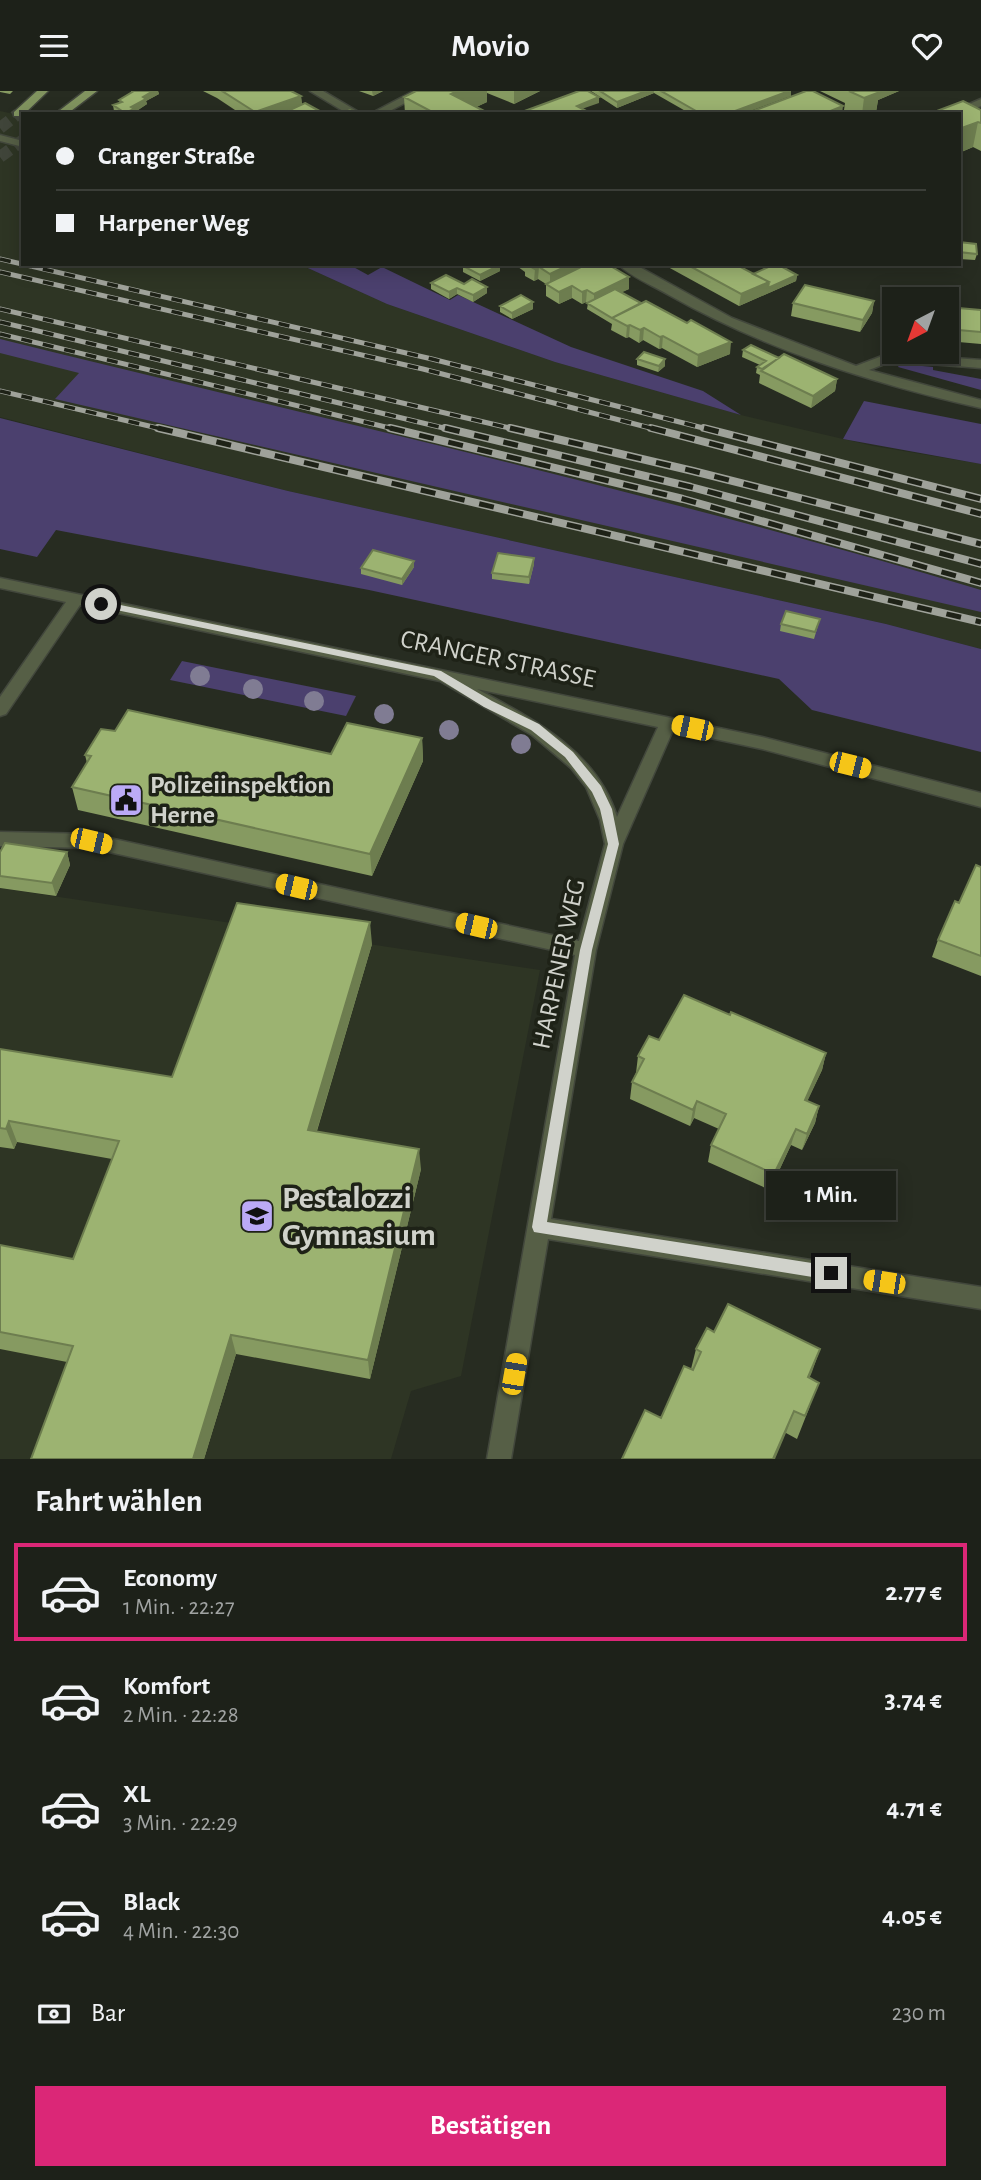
<!DOCTYPE html>
<html lang="de">
<meta charset="utf-8">
<style>
:root{--surface:#1d2119;--page:#252922;--text:#f1f3f6;--muted:#a0a3a2;--line:#3b3e38;--accent:#db2777}
body{margin:0;font-family:"Alegreya Sans",sans-serif;background:var(--page);color:var(--text);height:100vh;display:flex;flex-direction:column;font-size:26px;white-space:nowrap}
*{box-sizing:border-box;margin:0}
p{font-size:23px;color:var(--muted)}
.icon{flex:none;width:38px;height:38px;fill:none;stroke:currentColor;stroke-width:2;stroke-linecap:round;stroke-linejoin:round}
.map{position:relative;height:1368px;overflow:hidden}
.details{display:flex;flex-direction:column;background:var(--surface);flex:1}
.details>*{flex:none}
.banner{position:absolute;left:21px;top:21px;width:940px;height:154px;border-radius:0px;box-shadow:0 4px 18px #0003,0 0 0 2px var(--line);display:grid;align-content:center;height:154px;padding:0 35px;background:var(--surface)}
.needle{width:46px;rotate:221deg}
.tools{position:absolute;left:882px;top:196px;display:grid;gap:14px}
.tools a{display:grid;place-items:center;width:77px;height:77px;border-radius:0px;background:var(--surface);box-shadow:0 4px 18px #0003,0 0 0 2px var(--line);font-size:35px}
.end{position:absolute;width:32px;height:32px;margin:-16px;border:9px solid #d0d2cb;background:#111;box-shadow:0 0 0 4px #111}
.from{border-radius:50%}
.bubble{position:absolute;height:49px;border-radius:0px;background:var(--surface);box-shadow:0 4px 18px #0003,0 0 0 2px var(--line);font-size:23px;font-weight:700;line-height:49px;text-align:center}
.car{position:absolute;width:21px;height:42px;margin:-21px -10px;border-radius:9px;box-shadow:0 0 5px 2px #0007;background:linear-gradient(#f5c518 24%,#345 0 40%,#f5c518 0 76%,#345 0 86%,#f5c518 0)}
.banner b{display:flex;align-items:center;gap:24px;height:66px;font-size:26px}
.banner b+b{border-top:2px solid var(--line)}
.banner i{width:18px;height:18px;background:var(--text)}
ul{padding:0;list-style:none}
li{display:flex;align-items:center;gap:21px;height:98px;margin:0 14px 10px;padding:0 21px;border:4px solid transparent;border-radius:0px}
li div{flex:1}
li b{display:block;font-size:26px}
li em{font-style:normal;font-weight:700}
li.active{border-color:var(--accent)}
li>.icon{width:63px;height:63px;stroke-width:1.5}
h2{padding:0 35px;font-size:32px;line-height:84px}
.pay{display:flex;align-items:center;gap:18px;height:77px;padding:0 35px;font-size:26px}
.pay p{margin-inline-start:auto}
.button{display:flex;gap:14px;margin-top:auto;padding:14px 35px}
.button a{flex:1;height:80px;border-radius:0px;background:var(--accent);color:#fff;font-size:28px;font-weight:700;line-height:80px;text-align:center}
header{display:flex;justify-content:space-between;align-items:center;height:91px;padding:0 35px;background:var(--surface);font-size:32px;font-weight:700}
.map>svg:first-child{display:block}
.built{fill:#2e3524}
.green{fill:#4b406e}
.lines{fill:none;stroke-linecap:round;stroke-linejoin:round}
.major-tunnel{stroke:#40453a;stroke-width:12;stroke-dasharray:12 6;stroke-linecap:butt}
.minor-casing{stroke:#42473c;stroke-width:3}
.major-casing{stroke:#42473c;stroke-width:3}
.minor{fill:#565f46;fill-rule:evenodd}
.major{fill:#81945f;fill-rule:evenodd}
.rail-far1-casing{stroke:#9fa29a;stroke-width:5}
.rail-casing{stroke:#9fa29a;stroke-width:8}
.rail-far1{stroke:#1e2217;stroke-width:3.5;stroke-dasharray:11;stroke-linecap:butt}
.rail{stroke:#1e2217;stroke-width:5;stroke-dasharray:15;stroke-linecap:butt}
.tree{fill:#807c93}
.wall{fill:#869a61}
.shaded-wall{fill:#6d7d4f}
.building{fill:#9cb371;stroke:#6d7d4f;stroke-width:2}
.route{fill:#d0d2cb}
.labels{text-anchor:middle;dominant-baseline:central;stroke-width:7;stroke-linejoin:round;paint-order:stroke}
.street-label{font-size:26px;fill:#d0d2cb;stroke:#1e2217}
.poi-label{font-size:26px;font-weight:bold;fill:#d0d2cb;stroke:#1e2217;text-anchor:start}
.near-poi-label{font-size:32px;font-weight:bold;fill:#d0d2cb;stroke:#1e2217;text-anchor:start}
</style>
<header><svg class="icon" aria-label="menu" viewBox="0 0 24 24"><path d="M4 6h16M4 12h16M4 18h16"/></svg>Movio<svg class="icon" aria-label="heart" viewBox="0 0 24 24"><path d="M12 20l-8-8c-3-5 5-10 8-4 3-6 11-1 8 4z"/></svg></header>
<div class="map">
<svg width="981" height="1368" viewBox="0 0 981 1368">
<rect width="100%" height="100%" fill="#272c21"/>
<path class="built" d="M0,20L23,25V173H299L387,213L555,271L741,324L873,355L981,373V558L886,533L288,400L0,326Z
M0,797L540,879L461,1285L411,1300L391,1368H0Z"/>
<path class="green" d="M299,173H348L368,184L382,176L450,209L458,204L571,256L703,300L741,324L555,271L387,213Z
M0,248C327,329 658,402 981,499V521L55,308L79,282L0,262Z
M900,273L933,276V279L981,288V299L898,276Z
M864,310L981,333V373L843,348Z
M0,327L288,400L886,533L981,558V661L812,619L779,588L369,499L56,439L37,466L0,458Z
M182,570L356,605L346,625L170,589Z"/>
<g class="lines">
<path class="major-tunnel" d="M0,37L18,23
M0,66L23,49"/>
<g class="minor-casing">
<path id="minor" d="M310,0H323L362,23H348Z
M414,0H428L384,23H370Z
M981,8V15L959,24L946,23Z
M0,44L23,50V56L0,50Z
M618,173H634L732,227L856,275L890,262L981,269V277L892,270L869,279L981,309V317C872,292 766,259 669,204C652,194 631,186 618,173Z
M0,487L762,646L981,702V716L762,658L673,639L623,753L596,859L551,1128L981,1196V1218L548,1148L511,1368H487L575,864L91,757L0,755V741L91,743L579,850L605,753L600,729L586,696L571,677L532,644L440,590L80,514L6,623L0,625V606L66,511L0,497ZM477,598L658,636L617,726C597,660 533,628 477,598Z"/>
</g>
<g class="major-casing">
<path id="major" d="M37,0H48L22,25H14V21Z
M85,0H97L67,23H55Z"/>
</g>
<use href="#minor" class="minor"/>
<use href="#major" class="major"/>
<g class="rail-far1-casing">
<path id="rail-far1" d="M0,168L432,268L711,339
M0,181L423,278L658,339
M0,218L518,339
M0,231L452,339
M0,243L398,339
M0,300L166,339"/>
</g>
<g class="rail-casing">
<path id="rail" d="M158,337L981,531
M390,337L683,408L981,492
M445,337L691,396L981,473
M510,337L693,380L981,453
M651,337L981,423
M704,337L981,408"/>
</g>
<use href="#rail-far1" class="rail-far1"/>
<use href="#rail" class="rail"/>
</g>
<g class="tree">
<circle cx="200" cy="585" r="10"/>
<circle cx="253" cy="598" r="10"/>
<circle cx="314" cy="610" r="10"/>
<circle cx="384" cy="623" r="10"/>
<circle cx="449" cy="639" r="10"/>
<circle cx="521" cy="653" r="10"/>
</g>
<path class="wall" d="M0,0H13L10,3L0,1Z
M131,0H158L159,3L146,10L147,13L135,21V23H118L114,20L113,14L120,12L119,9L132,2Z
M203,0H291L301,5L302,14L325,23H241L217,7Z
M359,0H383L373,5Z
M416,0H540L514,13L487,2V11L476,16L490,23H405L404,6Z
M591,0H791V5L689,22L654,2L617,17Z
M820,0H899L878,9L876,21L871,23H852L844,19L845,12Z
M981,19V60L973,56L959,62Z
M959,151L977,163L975,169L959,168Z
M514,173H607L629,186V198L621,201L730,263L697,276L662,257L659,258L643,249L639,252L629,246L626,247L611,239L612,233L587,218L588,212L586,211L582,213L572,207L559,213L546,205V193L538,188L534,190L525,185V181Z
M668,173H735L753,183L797,184L796,190L739,215L668,176Z
M463,175H500V180L480,190L463,181Z
M431,192L464,193L487,202L473,211L457,203L449,208L431,198Z
M874,210L872,222L860,241L791,225L793,212Z
M500,215L533,218L512,228L500,221Z
M947,216L981,219V253L947,250Z
M894,219V246L893,224Z
M743,259L837,288L835,300L811,317L759,292L760,284L756,282L757,276L760,274L742,266Z
M637,268L665,275L658,281L637,274Z
M414,470V476L402,494L361,483V477Z
M534,473L529,493L492,488V482Z
M820,528L814,548L780,540L781,533Z
M115,640L331,663L422,647L423,670L372,785L78,719L72,696L87,672L85,664Z
M0,761H67L70,774L56,805L0,797Z
M981,776V885L932,866L938,849Z
M372,853L317,1040L421,1078L370,1288L236,1263L204,1368H31L67,1271L0,1258V1154L73,1168L112,1068L17,1051L14,1058L0,1056V958L172,986Z
M730,924L826,962L822,979L807,1010L819,1015L815,1032L802,1059L791,1054L770,1099L708,1071L711,1054L719,1038L694,1027L690,1035L630,1008L632,991L636,982L638,965L659,949Z
M714,1241L820,1258L809,1287L810,1315L797,1348L786,1342L661,1327L691,1278L696,1258Z"/>
<path class="shaded-wall" d="M153,0H158L159,3L146,10L147,13L135,21V23H125L143,6Z
M372,0H383L373,5Z
M457,0H487V11L462,23L451,3Z
M514,0H540L514,13Z
M646,0H654V2L617,17V11Z
M789,0H791V5L742,23H727Z
M868,0H899L878,9L876,21L871,23H862L864,7Z
M301,5L302,17L284,23H255V21Z
M599,6V12L576,20L577,15Z
M843,15L842,23H823Z
M978,31L973,56L959,62V38Z
M496,173H504L500,175V180L480,190V184Z
M571,173H590L550,195V183Z
M539,176L538,188L534,190L535,178Z
M797,184L796,190L739,215L741,203L769,191Z
M629,186V198L594,215V203Z
M572,195V207L559,213V201Z
M487,196V202L473,211V204Z
M457,197V203L449,208V201Z
M587,199L586,211L582,213V201Z
M874,210L872,222L860,241L863,229Z
M533,211V218L512,228V222Z
M630,234L629,246L626,247L627,235Z
M644,237L643,249L639,252L640,239Z
M663,245L662,257L659,258L660,246Z
M731,251L730,263L697,276L698,264Z
M665,268V275L658,281L659,275Z
M837,288L835,300L811,317L813,305Z
M534,467V473L529,493V486Z
M414,470V476L402,494V488Z
M422,647L423,670L372,785L370,763Z
M67,761L70,774L56,805L52,792Z
M370,831L372,853L311,1059L308,1039Z
M826,962L822,979L800,1026L805,1009Z
M697,1010L694,1027L690,1035L693,1019Z
M819,1015L815,1032L802,1059L807,1043Z
M9,1030L17,1051L14,1058L6,1038Z
M796,1038L791,1054L770,1099L774,1083Z
M419,1058L421,1078L370,1288L368,1269Z
M231,1244L236,1263L204,1368H193Z
M820,1258L812,1281L800,1309L808,1286Z
M794,1320L786,1342L775,1368H773Z"/>
<path class="building" d="M134,0H153L143,6L146,8L131,16L134,18L125,22L113,14L122,11L119,9Z
M222,0H291L301,5L255,21Z
M416,0H457L451,3L490,23H436L404,6Z
M579,0H588L599,6L577,15L590,22L587,23H524L522,21Z
M600,0H646L617,11Z
M661,0H789L727,23H688L696,20Z
M806,0H813L843,15L823,23H745Z
M849,0H878L880,1L864,7Z
M963,10L981,19V32L978,31L959,38V23H929Z
M305,12L325,23H281Z
M350,19L356,23H342Z
M959,151L976,153L977,163L959,161Z
M466,173H499L500,174L480,184L463,175Z
M526,173H571L550,183L539,176L535,178Z
M587,173H607L629,186L594,203L587,199L582,201L572,195L559,201L546,193Z
M686,173H735L769,191L741,203Z
M775,173H777L797,184L768,197L769,191L753,183Z
M446,184L464,193L472,188L487,196L473,204L457,197L449,201L431,192Z
M805,194L874,210L863,229L793,212Z
M615,198L641,212L612,227L587,212Z
M521,204L533,211L512,222L500,215Z
M646,210L687,232L691,229L731,251L698,264L663,245L660,246L644,237L640,239L630,234L627,235L612,227Z
M947,216L981,219V241L947,238Z
M751,254L779,267L762,278L757,276L766,270L743,259Z
M644,261L665,268L659,275L637,268Z
M784,263L837,288L813,305L761,280Z
M373,459L414,470L402,488L361,477Z
M498,462L534,467L529,486L492,482Z
M786,520L820,528L815,541L781,533Z
M128,619L331,663L347,632L422,647L370,763L72,696L91,665L85,664L101,638L115,640Z
M5,752L67,761L52,792L0,785V761Z
M976,774L981,776V865L938,849L955,810L959,812Z
M237,812L370,831L308,1039L419,1058L368,1269L231,1244L193,1368H31L73,1255L0,1241V1154L73,1168L119,1050L9,1030L6,1038L0,1037V958L172,986Z
M684,904L730,924L731,921L826,962L805,1009L819,1015L807,1043L796,1038L774,1083L711,1054L726,1023L697,1010L693,1019L632,991L644,968L638,965L649,945L659,949Z
M728,1213L820,1258L808,1286L819,1292L805,1325L794,1320L773,1368H622L645,1319L661,1327L684,1275L693,1279L701,1261L696,1258L707,1237L714,1241Z"/>
<path class="route" d="M101,510L441,580L492,610L539,633L573,661L601,695L612,718L619,753L592,859L547,1131L831,1175L836,1177L838,1182L836,1187L831,1189L534,1141L532,1136L580,859L608,753L600,718L592,701L565,666L531,639L484,616L434,585L97,515L96,513Z"/>
<defs>
<g id="civic-square" transform="scale(1.75)"><rect x="-9" y="-9" width="18" height="18" rx="4" fill="#bbaaf6" stroke="#1e2217"/><path d="M-.6-6.5H3V-4.5H.6V-3L4-1V1h2V6H-6V1h2V-1L-.6-3ZM-1.2 2.5V6h2.4V2.5Z" fill="#111"/></g>
<g id="school-square" transform="scale(1.75)"><rect x="-9" y="-9" width="18" height="18" rx="4" fill="#bbaaf6" stroke="#1e2217"/><path d="M0-5L7-2L0 1L-7-2ZM-4 1L0 2.5L4 1V4Q0 6-4 4Z" fill="#111"/></g>
</defs>
<g fill-rule="evenodd">
<use href="#civic-square" x="126" y="709"/>
<use href="#school-square" x="257" y="1125"/>
</g>
<g class="labels">
<g class="street-label">
<text transform="translate(498 568) rotate(12)">CRANGER STRASSE</text>
<text transform="translate(559 873) rotate(-78)">HARPENER WEG</text>
</g>
<g class="poi-label">
<text x="150" y="694">Polizeiinspektion<tspan x="150" dy="30">Herne</tspan></text>
</g>
<g class="near-poi-label">
<text x="282" y="1107">Pestalozzi<tspan x="282" dy="37">Gymnasium</tspan></text>
</g>
</g>
</svg>
<div class="tools">
<a><svg class="needle" viewBox="-14 -14 28 28"><path d="M0-13l5 13h-10z" fill="#e53935"/><path d="M0 13l5-13h-10z" fill="#a0a3a2"/></svg></a>
</div>
<i class="end from" style="left:101px;top:513px"></i>
<i class="end" style="left:831px;top:1182px"></i>
<div class="bubble" style="left:766px;top:1080px;width:130px">1 Min.</div>
<i class="car" style="left:692px;top:637px;rotate:282deg"></i>
<i class="car" style="left:850px;top:674px;rotate:104deg"></i>
<i class="car" style="left:91px;top:750px;rotate:103deg"></i>
<i class="car" style="left:296px;top:796px;rotate:283deg"></i>
<i class="car" style="left:476px;top:835px;rotate:283deg"></i>
<i class="car" style="left:884px;top:1191px;rotate:279deg"></i>
<i class="car" style="left:514px;top:1283px;rotate:10deg"></i>
<div class="banner">
<b><i class="from"></i>Cranger Straße</b>
<b><i></i>Harpener Weg</b>
</div>
</div>
<section class="details">
<h2>Fahrt wählen</h2>
<ul>
<li class="active"><svg class="icon" aria-label="car" viewBox="0 0 24 24"><path d="M5 17H2v-5l4-1 3-4h7l3 4 3 1v5h-3M9 17h6M6 11h13"/><circle cx="7" cy="17" r="2"/><circle cx="17" cy="17" r="2"/></svg><div><b>Economy</b><p>1 Min. · 22:27</p></div><em>2.77 €</em></li>
<li><svg class="icon" aria-label="car" viewBox="0 0 24 24"><path d="M5 17H2v-5l4-1 3-4h7l3 4 3 1v5h-3M9 17h6M6 11h13"/><circle cx="7" cy="17" r="2"/><circle cx="17" cy="17" r="2"/></svg><div><b>Komfort</b><p>2 Min. · 22:28</p></div><em>3.74 €</em></li>
<li><svg class="icon" aria-label="car" viewBox="0 0 24 24"><path d="M5 17H2v-5l4-1 3-4h7l3 4 3 1v5h-3M9 17h6M6 11h13"/><circle cx="7" cy="17" r="2"/><circle cx="17" cy="17" r="2"/></svg><div><b>XL</b><p>3 Min. · 22:29</p></div><em>4.71 €</em></li>
<li><svg class="icon" aria-label="car" viewBox="0 0 24 24"><path d="M5 17H2v-5l4-1 3-4h7l3 4 3 1v5h-3M9 17h6M6 11h13"/><circle cx="7" cy="17" r="2"/><circle cx="17" cy="17" r="2"/></svg><div><b>Black</b><p>4 Min. · 22:30</p></div><em>4.05 €</em></li>
</ul>
<div class="pay"><svg class="icon" aria-label="cash" viewBox="0 0 24 24"><path d="M3 7h18v10H3z"/><circle cx="12" cy="12" r="2"/></svg>Bar<p>230 m</p></div>
<div class="button"><a>Bestätigen</a></div>
</section>
